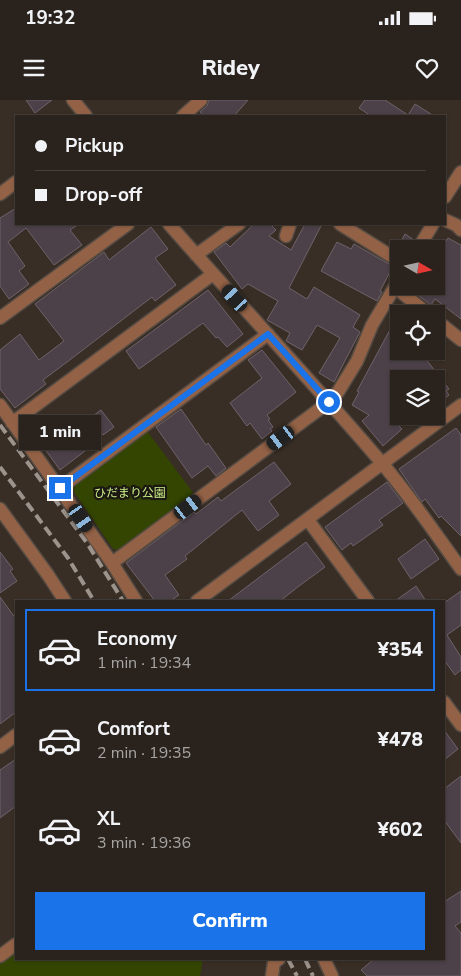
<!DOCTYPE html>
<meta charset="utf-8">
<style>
:root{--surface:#2a221c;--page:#322a25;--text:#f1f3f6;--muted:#a5a4a3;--line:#463f3b;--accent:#1a73e8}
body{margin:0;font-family:"Nunito Sans","Noto Sans JP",sans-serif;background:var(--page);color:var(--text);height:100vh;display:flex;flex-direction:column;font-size:19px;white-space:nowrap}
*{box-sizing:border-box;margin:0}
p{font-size:16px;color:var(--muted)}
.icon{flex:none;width:28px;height:28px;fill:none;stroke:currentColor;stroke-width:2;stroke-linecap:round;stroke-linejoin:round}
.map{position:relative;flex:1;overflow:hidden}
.panel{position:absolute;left:15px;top:500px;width:430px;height:360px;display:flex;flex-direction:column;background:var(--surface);border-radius:0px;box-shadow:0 1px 4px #0004,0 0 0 1px var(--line)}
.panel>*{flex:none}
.top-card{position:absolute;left:15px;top:15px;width:431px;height:110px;border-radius:0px;box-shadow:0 1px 4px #0004,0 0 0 1px var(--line);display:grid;align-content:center;height:110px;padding:0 20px;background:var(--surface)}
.needle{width:32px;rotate:99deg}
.tools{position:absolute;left:390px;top:140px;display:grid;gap:10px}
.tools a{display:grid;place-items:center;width:55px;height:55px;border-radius:0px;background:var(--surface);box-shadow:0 1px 4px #0004,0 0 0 1px var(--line);font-size:25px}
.end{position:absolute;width:22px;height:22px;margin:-11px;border:6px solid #1a73e8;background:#fff;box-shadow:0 0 0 2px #fff}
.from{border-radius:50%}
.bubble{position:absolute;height:35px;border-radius:0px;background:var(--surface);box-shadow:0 1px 4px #0004,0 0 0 1px var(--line);font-size:16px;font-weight:800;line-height:35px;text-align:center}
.car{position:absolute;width:15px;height:30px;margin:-15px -8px;border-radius:6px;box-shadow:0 0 4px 1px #0007;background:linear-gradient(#222 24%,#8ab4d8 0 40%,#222 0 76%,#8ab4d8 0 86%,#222 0)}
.top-card b{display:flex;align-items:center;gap:18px;height:48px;font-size:19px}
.top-card b+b{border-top:1px solid var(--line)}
.top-card i{width:12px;height:12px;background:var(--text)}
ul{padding:9px 0 0;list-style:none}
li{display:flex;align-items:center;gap:15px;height:82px;margin:0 10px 8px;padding:0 10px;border:2px solid transparent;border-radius:0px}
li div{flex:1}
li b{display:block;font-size:19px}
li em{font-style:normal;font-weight:800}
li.selected{border-color:var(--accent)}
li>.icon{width:45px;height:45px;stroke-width:1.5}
.primary-button{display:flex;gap:10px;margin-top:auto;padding:10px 20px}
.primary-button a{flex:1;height:58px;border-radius:0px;background:var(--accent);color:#fff;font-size:20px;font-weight:800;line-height:58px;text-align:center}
.status{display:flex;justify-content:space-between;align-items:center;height:35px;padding:0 25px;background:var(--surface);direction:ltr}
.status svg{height:14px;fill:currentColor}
header{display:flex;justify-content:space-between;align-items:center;height:65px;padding:0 20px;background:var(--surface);font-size:22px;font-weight:800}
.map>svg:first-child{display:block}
.green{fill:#334500}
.building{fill:#4d4149;stroke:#6f626a}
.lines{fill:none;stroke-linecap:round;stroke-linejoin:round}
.minor-casing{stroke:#564c44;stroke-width:15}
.minor{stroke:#936246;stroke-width:12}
.rail{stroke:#9c948c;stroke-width:4;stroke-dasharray:10 5;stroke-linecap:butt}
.route{stroke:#1a73e8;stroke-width:6}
.labels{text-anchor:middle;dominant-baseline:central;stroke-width:4.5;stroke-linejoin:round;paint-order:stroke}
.park-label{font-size:12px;fill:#cbef85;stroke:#1b1713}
</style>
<div class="status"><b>19:32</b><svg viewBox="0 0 49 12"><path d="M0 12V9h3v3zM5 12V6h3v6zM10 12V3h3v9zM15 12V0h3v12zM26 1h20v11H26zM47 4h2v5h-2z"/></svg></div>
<header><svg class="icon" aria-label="menu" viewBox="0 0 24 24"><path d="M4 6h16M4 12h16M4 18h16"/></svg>Ridey<svg class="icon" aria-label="heart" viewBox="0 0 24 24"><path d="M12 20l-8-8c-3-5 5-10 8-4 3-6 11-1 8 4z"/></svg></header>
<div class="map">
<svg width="461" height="876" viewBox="0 0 461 876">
<rect width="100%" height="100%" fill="#382e25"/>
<path class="green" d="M147,331L194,394L119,450L113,449L74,392L75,385Z
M16,852V859H203L200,876H0V864Z"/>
<path class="building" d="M26,0H52L35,13Z
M209,0H248L234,16H204L200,12L207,6Z
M365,0H385L408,15L415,4L434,16H371L359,8Z
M16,108V124H79L70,130L82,145L54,165L26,128L8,142L25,166L19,171L29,184L9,199L0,186V118Z
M254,124H270L276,130L269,136L291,150L305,124H322L289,188L307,199L314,187L360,215L353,227L360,232L334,282L319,273L340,238L317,225L302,250L286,241L290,233L267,220L278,201L248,184L242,189L214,152L226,143L230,147Z
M151,127L168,149L155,158L176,185L155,201L152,197L71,259L43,280L46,284L15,308L0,289V250L20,234L39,260L64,241L35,204L104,152L109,160Z
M405,134L414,140L410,149H399V151L394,148L399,140V145Z
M448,138L461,145V219L435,199L431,205L418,195L421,192L413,186H436V155Z
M337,142L351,149L354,144L396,168L394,172L391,170L380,191L382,192L377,201L321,171Z
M208,190L243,234L227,247L218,237L216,238L203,223L139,269L126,251Z
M399,213V251H416L422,260L425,258L449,289L446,291L449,295L436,305V279H399V321L401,324L399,326L402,329L383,346L362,321L369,315L352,305L359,292L357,291Z
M262,250L296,292L267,315L270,319L268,320L273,327L270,329L272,331L262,339L250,323L247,326L230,303L262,278L248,260Z
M181,309L206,345L208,343L226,368L216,376L208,366L192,378L156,327Z
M101,310L114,327L103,335L90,318Z
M456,328L461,335V436L441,416L439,418L425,399L422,402L399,369Z
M71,329L86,348L84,350L85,351L60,370L44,348Z
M274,362L291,384L269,401L279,415L258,431L242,410L185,456L187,459L165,475L179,495L170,501H155L126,463L194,412L196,414L218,397L221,401Z
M387,382L403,403L379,420L383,425L353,446L351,443L342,450L325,427Z
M425,439L439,459L411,479L398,459Z
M306,442L325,467L299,486L280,501H228Z
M0,452L13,469L10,471L17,481L0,493Z
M416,486L426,501H395Z
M461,491V525L447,535L461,557V570L455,575L444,560V503Z
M0,497L16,519V612L0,624Z
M444,630L458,649L444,660Z
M16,659V706L0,718V670Z
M461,676V743L444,720V689Z
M461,791V822L455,826L461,833V876H367L361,870L374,859H444V802Z"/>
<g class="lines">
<g class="minor-casing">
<path id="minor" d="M73,0L86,16
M183,16L201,0
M0,94L16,82
M445,97L461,72
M445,120L456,125L461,130
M169,124C239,204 312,281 381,362C410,396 435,433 461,469
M340,124L399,161
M286,136L290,124
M418,149L433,124
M196,155L239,124
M395,187L428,214
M0,218L128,124
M436,220L461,240
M0,305L112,463L136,501
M12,323L213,174
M60,388L268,234
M0,409L48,475L65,501
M308,420L368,501
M112,463L329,302L338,292L357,261L372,225L399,180
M197,501L461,305
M444,602L461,625
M0,647L16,635
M0,856L16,844
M324,859L332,876
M272,876L274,862L279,859"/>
</g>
<use href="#minor" class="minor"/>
<path class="rail" d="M0,325L87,443L123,501
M0,367L68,458L94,501
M288,859L297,876
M305,859L313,876"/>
</g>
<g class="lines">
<path class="route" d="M60,388L268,234L329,302"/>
</g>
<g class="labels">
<g class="park-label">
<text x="130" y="393">ひだまり公園</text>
</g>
</g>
</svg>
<div class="tools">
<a><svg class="needle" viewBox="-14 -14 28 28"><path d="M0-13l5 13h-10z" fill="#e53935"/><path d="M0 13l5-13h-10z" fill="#a5a4a3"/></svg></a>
<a><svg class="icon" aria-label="locate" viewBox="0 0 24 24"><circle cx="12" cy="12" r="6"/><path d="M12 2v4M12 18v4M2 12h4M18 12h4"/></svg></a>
<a><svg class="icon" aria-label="layers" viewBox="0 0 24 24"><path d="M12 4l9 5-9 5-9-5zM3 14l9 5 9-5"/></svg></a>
</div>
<i class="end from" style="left:329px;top:302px"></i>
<i class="end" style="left:60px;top:388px"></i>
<div class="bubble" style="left:19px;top:315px;width:82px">1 min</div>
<i class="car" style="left:235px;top:198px;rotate:318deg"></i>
<i class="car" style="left:281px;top:338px;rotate:234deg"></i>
<i class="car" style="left:188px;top:407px;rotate:53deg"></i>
<i class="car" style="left:81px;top:418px;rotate:145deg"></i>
<div class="top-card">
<b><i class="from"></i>Pickup</b>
<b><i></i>Drop-off</b>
</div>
<section class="panel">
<ul>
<li class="selected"><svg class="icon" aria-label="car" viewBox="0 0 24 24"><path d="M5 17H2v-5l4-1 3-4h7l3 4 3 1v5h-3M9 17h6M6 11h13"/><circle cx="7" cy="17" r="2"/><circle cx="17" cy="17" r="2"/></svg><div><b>Economy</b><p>1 min · 19:34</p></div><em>¥354</em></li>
<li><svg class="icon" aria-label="car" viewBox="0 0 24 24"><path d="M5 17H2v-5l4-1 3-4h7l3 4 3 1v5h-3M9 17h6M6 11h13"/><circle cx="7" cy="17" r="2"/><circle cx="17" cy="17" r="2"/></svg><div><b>Comfort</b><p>2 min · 19:35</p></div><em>¥478</em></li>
<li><svg class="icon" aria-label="car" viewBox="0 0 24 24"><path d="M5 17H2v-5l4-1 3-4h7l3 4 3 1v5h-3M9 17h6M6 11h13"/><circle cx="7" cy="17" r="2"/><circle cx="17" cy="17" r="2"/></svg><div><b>XL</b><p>3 min · 19:36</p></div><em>¥602</em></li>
</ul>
<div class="primary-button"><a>Confirm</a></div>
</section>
</div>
